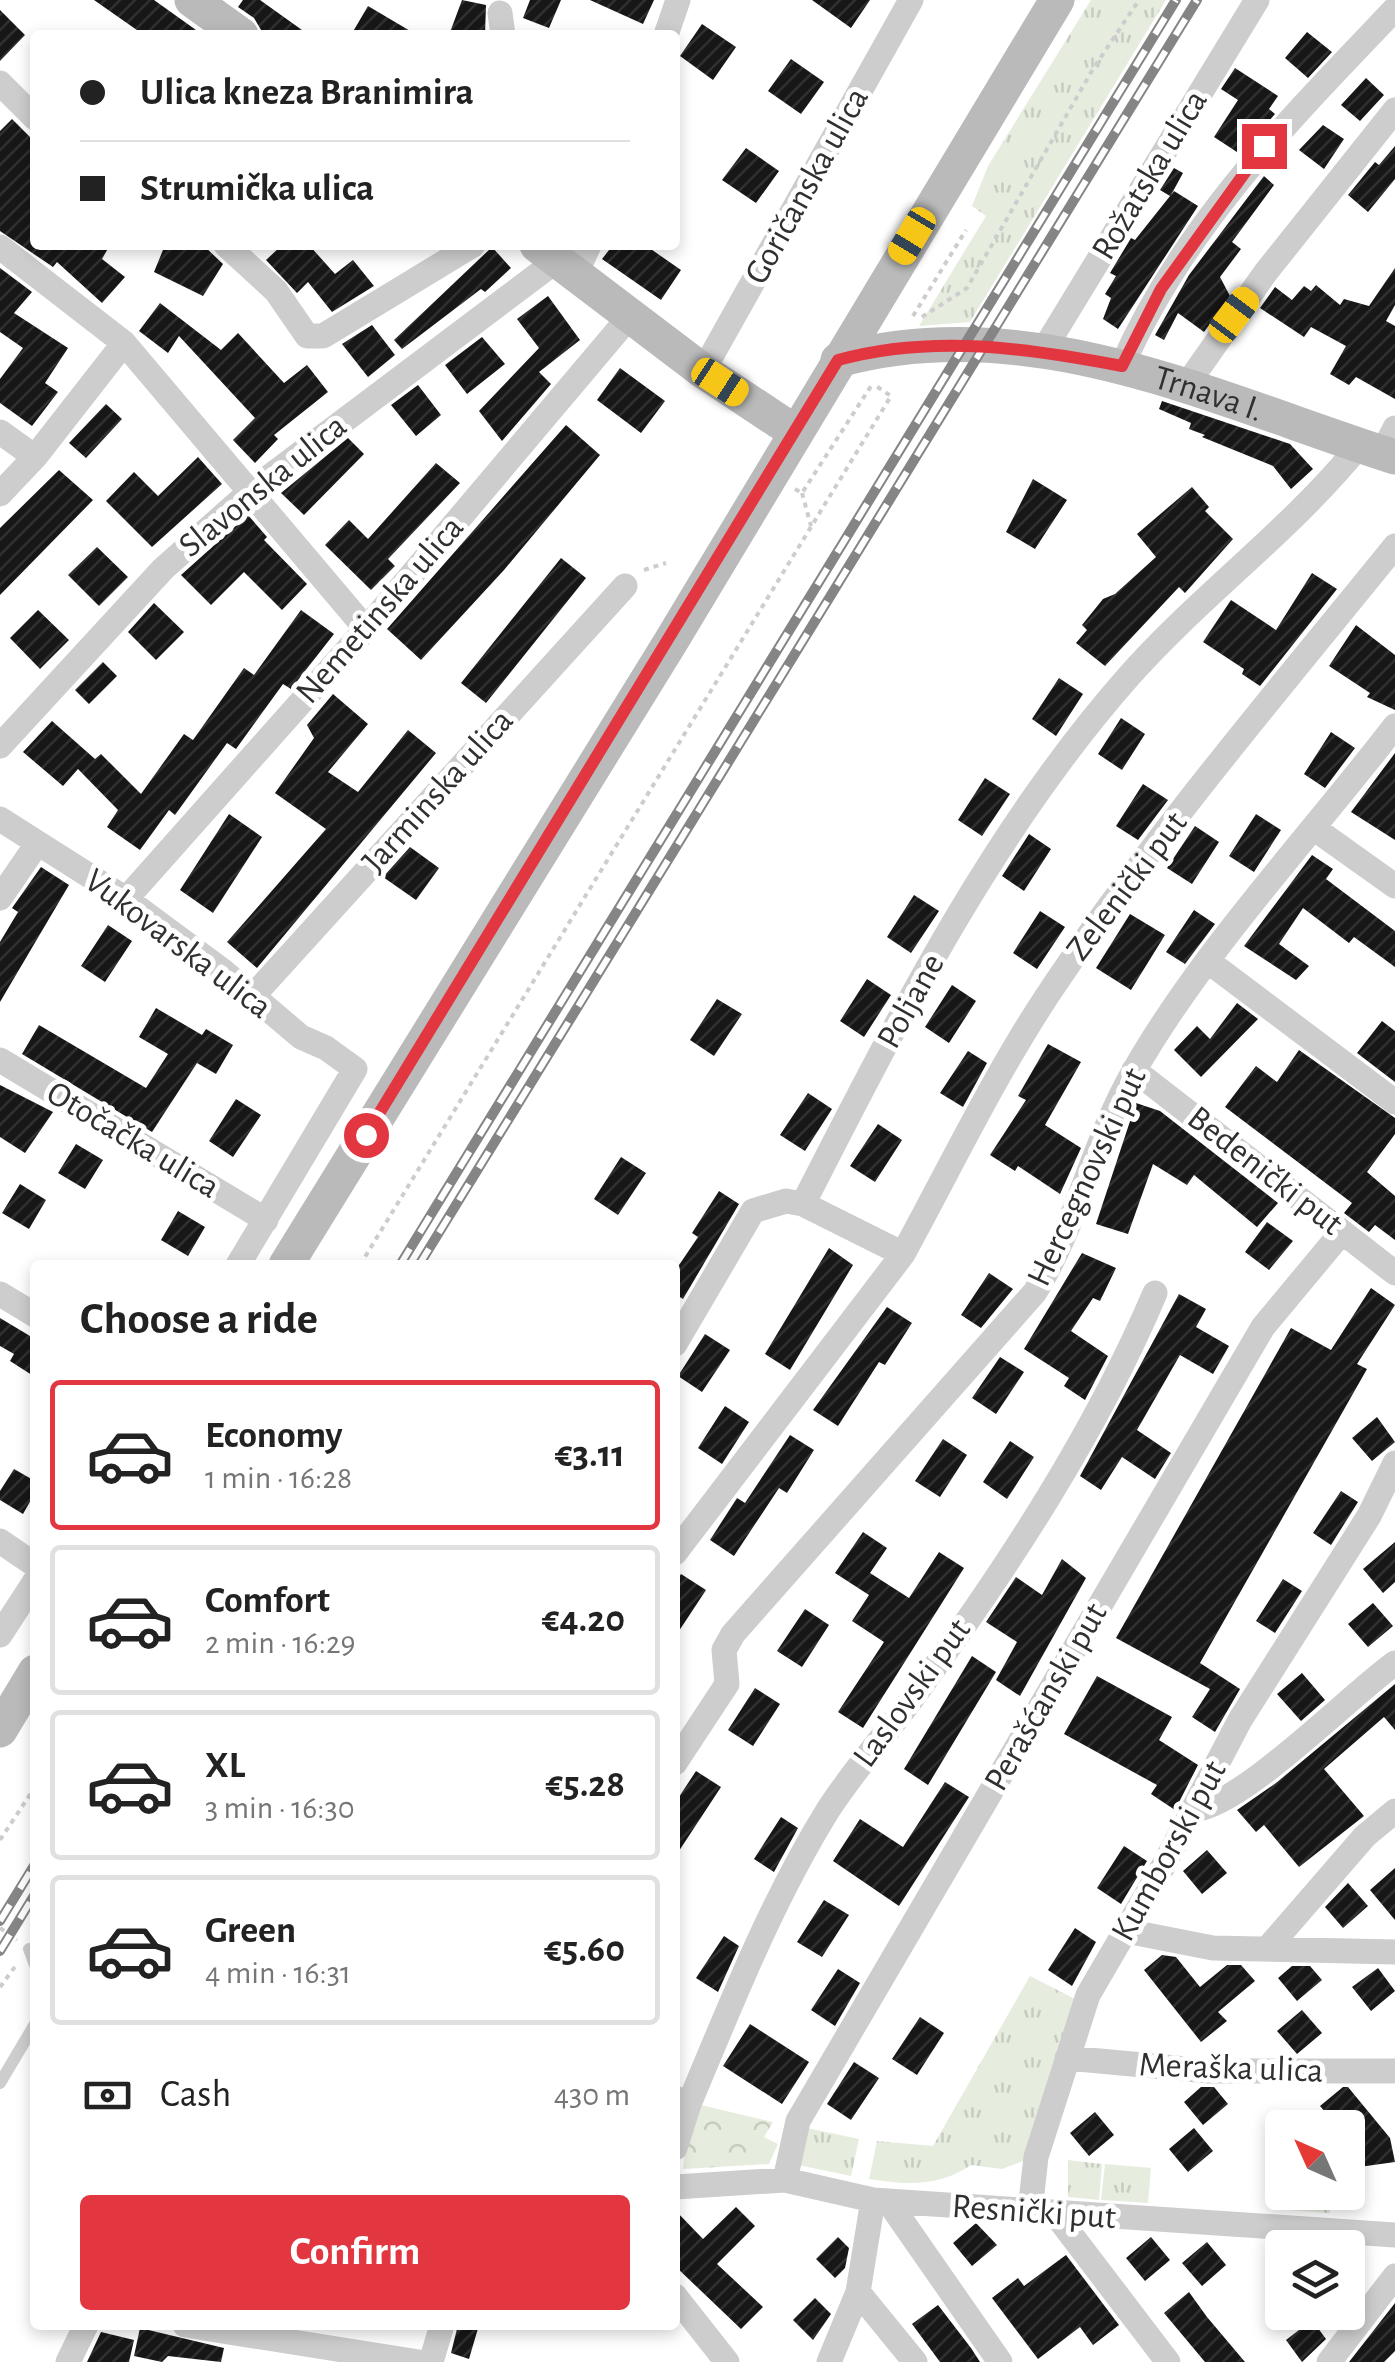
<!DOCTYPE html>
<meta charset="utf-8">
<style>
:root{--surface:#fff;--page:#f6f6f6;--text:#222;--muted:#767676;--line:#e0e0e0;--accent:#e23740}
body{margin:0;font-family:"Alegreya Sans",sans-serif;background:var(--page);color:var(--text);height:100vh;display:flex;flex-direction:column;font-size:38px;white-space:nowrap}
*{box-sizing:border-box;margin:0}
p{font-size:32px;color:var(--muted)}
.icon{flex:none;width:55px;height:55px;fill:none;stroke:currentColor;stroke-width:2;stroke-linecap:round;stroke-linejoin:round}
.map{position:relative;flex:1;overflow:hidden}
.side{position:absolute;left:30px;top:1260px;width:650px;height:1070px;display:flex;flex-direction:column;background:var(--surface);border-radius:10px;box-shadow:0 5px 15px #0003}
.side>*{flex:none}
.banner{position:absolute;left:30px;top:30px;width:650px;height:220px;border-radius:10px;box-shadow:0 5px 15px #0003;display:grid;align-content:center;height:220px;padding:0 50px;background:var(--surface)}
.needle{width:65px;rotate:315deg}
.controls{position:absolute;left:1265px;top:2110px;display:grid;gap:20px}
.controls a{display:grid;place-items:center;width:100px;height:100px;border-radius:10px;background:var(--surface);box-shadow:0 5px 15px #0003;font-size:50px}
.end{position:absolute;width:45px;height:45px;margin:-22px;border:12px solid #e23740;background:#fff;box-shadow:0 0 0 5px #fff}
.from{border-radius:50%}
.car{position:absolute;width:30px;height:60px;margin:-30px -15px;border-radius:12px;box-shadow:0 0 8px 2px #0007;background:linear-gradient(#f5c518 24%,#345 0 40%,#f5c518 0 76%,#345 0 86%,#f5c518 0)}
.banner b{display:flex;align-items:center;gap:35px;height:95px;font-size:38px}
.banner b+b{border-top:2px solid var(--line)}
.banner i{width:25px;height:25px;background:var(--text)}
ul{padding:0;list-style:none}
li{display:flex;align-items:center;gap:30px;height:150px;margin:0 20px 15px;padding:0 30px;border:5px solid var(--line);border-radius:10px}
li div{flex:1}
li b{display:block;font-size:38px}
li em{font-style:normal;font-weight:600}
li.on{border-color:var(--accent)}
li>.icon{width:90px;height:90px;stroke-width:1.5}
h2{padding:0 50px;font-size:45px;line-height:120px}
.pay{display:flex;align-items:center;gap:25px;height:110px;padding:0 50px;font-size:38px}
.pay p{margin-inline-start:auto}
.action{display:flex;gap:20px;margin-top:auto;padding:20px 50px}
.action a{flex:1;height:115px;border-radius:10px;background:var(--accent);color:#fff;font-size:40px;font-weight:600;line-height:115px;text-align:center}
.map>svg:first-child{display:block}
.grass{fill:url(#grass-tufts)}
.forest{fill:url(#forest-crowns)}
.building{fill:url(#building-hatch)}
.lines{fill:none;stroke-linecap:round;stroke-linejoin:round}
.path{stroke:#cdcdcd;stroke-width:4;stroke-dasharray:5 5;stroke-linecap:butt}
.lane{stroke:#cdcdcd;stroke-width:12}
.street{stroke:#cdcdcd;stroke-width:25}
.secondary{stroke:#bababa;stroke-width:35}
.rail-casing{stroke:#858585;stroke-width:10}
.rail{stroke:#fff;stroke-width:6;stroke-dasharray:19;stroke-linecap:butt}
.route{stroke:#e23740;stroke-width:12}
.labels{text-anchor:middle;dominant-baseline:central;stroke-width:10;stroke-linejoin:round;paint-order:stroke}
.street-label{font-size:35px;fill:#303030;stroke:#fff}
</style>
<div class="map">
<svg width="1395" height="2362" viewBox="0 0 1395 2362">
<defs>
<pattern id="grass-tufts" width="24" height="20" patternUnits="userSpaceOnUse" patternTransform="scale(2.5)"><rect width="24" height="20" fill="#e6eddf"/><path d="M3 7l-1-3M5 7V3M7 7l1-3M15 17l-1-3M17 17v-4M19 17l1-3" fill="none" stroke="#c6ccc0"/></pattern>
<pattern id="forest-crowns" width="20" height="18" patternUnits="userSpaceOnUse" patternTransform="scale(2.5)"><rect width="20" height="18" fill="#e6eddf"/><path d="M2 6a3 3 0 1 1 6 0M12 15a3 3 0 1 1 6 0" fill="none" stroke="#c6ccc0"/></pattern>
<pattern id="building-hatch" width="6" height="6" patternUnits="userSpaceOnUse" patternTransform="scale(2.5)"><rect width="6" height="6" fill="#171717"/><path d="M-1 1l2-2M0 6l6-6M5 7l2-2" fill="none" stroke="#303030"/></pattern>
</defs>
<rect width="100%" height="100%" fill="#fff"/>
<path class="grass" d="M1091,0H1166L970,322L919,326L986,216L972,206L988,166Z
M1030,1976L1075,1999L1026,2160L1002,2169L971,2165C939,2187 906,2185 869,2179L877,2141L933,2146Z
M802,2127L859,2139L851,2176L798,2165Z
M1068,2160L1102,2164L1099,2200L1068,2197Z
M1105,2164L1151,2168L1148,2203L1101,2200Z
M1274,2180L1282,2181V2192L1331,2193L1330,2213L1274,2209Z"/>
<path class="forest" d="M701,2105L773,2122L764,2137L778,2144L769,2164L683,2169L685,2145Z"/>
<path class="building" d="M94,0H154L203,35H144Z
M243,0H260L309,35H264L254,18L238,7Z
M462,0L486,5L485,35H449Z
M530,0H561L549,28L523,18Z
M590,0H654L643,24Z
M812,0H870L851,28Z
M368,6L417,35H351Z
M0,10L25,35L0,61Z
M702,24L736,47L713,80L680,56Z
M1307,32L1332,52L1308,78L1285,58Z
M791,59L824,82L801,114L768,91Z
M1235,68L1278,96L1269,109L1275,114L1240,154L1214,137L1238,100L1221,89Z
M1366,78L1384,95L1360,121L1341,105Z
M12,119L35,142V245H110L102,259L125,277L102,303L57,262L53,267L0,231V131Z
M1323,125L1344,139L1324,169L1299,150Z
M1395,146V179L1368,212L1348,195L1375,162L1379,165Z
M746,148L779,171L756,203L722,180Z
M1174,168L1183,173L1171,195L1174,191L1198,206L1118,329L1103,319L1111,298L1105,294L1116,276L1110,273L1131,238L1135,240L1170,196L1160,190Z
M1264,176L1274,185L1232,242L1241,249L1220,277L1230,296L1204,332L1178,313L1164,340L1155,335L1189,275Z
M165,245H203L223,264L203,296L154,272Z
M282,245H309L335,274L353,260L374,286L332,312L308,282L297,293L266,260Z
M613,245H645L681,270L661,300L602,259Z
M492,247L511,268L485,292L481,289L402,349L394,340Z
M0,268L32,292L14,313L68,348L45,383L58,392L32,426L0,403V379L23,348L0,332Z
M1395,268V305L1386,321L1395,326V399L1356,377L1349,385L1330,374L1346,346L1311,327L1304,337L1260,308L1275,287L1292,300L1304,286L1311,291L1316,285L1340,305L1344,299L1369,306Z
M548,296L580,340L539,372L551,384L502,441L479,411L539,348L517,319Z
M160,303L221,350L238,333L284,383L307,365L328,392L274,435L278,439L255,463L233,440L255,418L179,336L168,353L139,331Z
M372,325L395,355L368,377L342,344Z
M482,337L505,364L467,394L445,365Z
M620,368L665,401L641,433L597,400Z
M418,385L441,415L416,436L391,405Z
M1162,401L1290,444L1313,469L1291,489L1273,466L1202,437L1205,435L1189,429L1191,423L1159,409Z
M106,404L122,419L86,458L69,443Z
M566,425L600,455L504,570L421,660L387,629Z
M348,438L364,454L304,515L281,493Z
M198,457L222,484L152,547L106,501L134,472L158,496Z
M436,463L460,483L388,559L395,566L371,590L325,545L349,520L368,539Z
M59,470L93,500L0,595V528Z
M1033,479L1067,500L1035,549L1006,532Z
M1192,487L1209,507L1205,511L1233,539L1185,593L1179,587L1105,666L1076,643L1087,630L1082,625L1103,599L1115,594L1156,557L1137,534Z
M248,515L267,537L264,540L307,584L282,610L244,572L211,605L181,575Z
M97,547L128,577L99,606L68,575Z
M561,558L586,578L486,703L461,683Z
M1312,573L1337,589L1260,686L1242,674L1244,669L1203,642L1231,600L1276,630Z
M154,603L184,632L156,660L128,632Z
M38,610L69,640L40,669L10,638Z
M301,610L334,634L291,689L283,684L236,749L227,743L175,815L169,810L140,850L107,827L118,810L78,769L63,786L23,752L52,721L95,759L101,754L141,794L184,734L193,740L244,668L254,675Z
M1356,625L1395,655V710L1367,697L1370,693L1329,666Z
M103,662L117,676L89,704L75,690Z
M1059,678L1083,694L1056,736L1032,719Z
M333,694L368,724L328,772L358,792L408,730L436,753L257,968L227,942L326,829L275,793L314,738L307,725Z
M1121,718L1145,734L1122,770L1098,754Z
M1331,732L1355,748L1325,788L1304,774Z
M1395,753V840L1351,812Z
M985,778L1010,794L982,836L958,820Z
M1143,784L1168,800L1138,840L1116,826Z
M229,814L262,837L213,913L180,890Z
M1256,814L1281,830L1254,872L1229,856Z
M1195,826L1219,842L1192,884L1167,868Z
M1029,834L1051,849L1024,891L1002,876Z
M410,847L439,868L416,900L383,877Z
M1312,855L1333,869L1326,879L1395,931V967L1354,937L1349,943L1303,908L1279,944L1309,966L1296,980L1244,946Z
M41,867L69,885L0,1002V942L18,912L12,908Z
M914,895L939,911L911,953L887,937Z
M1194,910L1215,924L1185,964L1166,952Z
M1040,911L1065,927L1037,969L1013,953Z
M1130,914L1165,935L1131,990L1096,968Z
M108,925L132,941L105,982L81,966Z
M867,979L891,995L864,1037L840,1021Z
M952,985L976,1001L949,1043L925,1027Z
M717,999L742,1014L714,1056L690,1040Z
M1237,1003L1258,1019L1201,1077L1174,1050L1197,1026L1210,1039Z
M156,1008L202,1035L206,1029L233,1045L216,1074L197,1063L152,1132L22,1054L39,1025L146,1088L168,1054L139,1037Z
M1382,1021L1395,1031V1082L1357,1053Z
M1048,1044L1081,1062L1045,1125L1081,1148L1060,1194L1018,1166L1015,1171L990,1155L1026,1100L1018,1096Z
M1299,1050L1395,1118V1134L1367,1172L1395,1196V1240L1375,1225L1369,1232L1344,1213L1352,1203L1225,1107L1256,1066L1277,1082Z
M968,1051L987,1063L963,1107L940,1093Z
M0,1085L53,1112L25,1153L0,1137Z
M808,1093L832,1109L805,1151L780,1135Z
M236,1099L261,1115L233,1157L209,1141Z
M1136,1103L1160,1111L1278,1203L1257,1227L1194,1175L1187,1185L1153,1164L1128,1234L1096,1224Z
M878,1124L902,1140L875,1182L850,1166Z
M76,1144L103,1160L85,1189L58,1173Z
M621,1157L646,1173L618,1215L594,1199Z
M20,1184L46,1200L29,1229L2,1213Z
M719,1191L739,1204L683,1299L675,1294V1271L698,1237L692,1233Z
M178,1211L205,1227L188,1256L161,1240Z
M1267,1222L1293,1241L1269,1270L1245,1252Z
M829,1248L853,1265L790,1370L765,1354Z
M1082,1253L1116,1268L1100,1301L1093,1298L1071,1331L1108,1356L1085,1400L1064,1386L1069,1378L1024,1349Z
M989,1273L1013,1289L981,1328L961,1315Z
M1371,1288L1395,1305L1357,1364L1367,1369L1200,1663L1240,1689L1215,1732L1192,1717L1210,1689L1116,1638L1291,1328L1331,1350Z
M1179,1294L1206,1309L1196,1327L1229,1346L1213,1374L1180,1355L1137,1430L1171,1453L1155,1479L1122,1457L1101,1490L1080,1476Z
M887,1307L912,1323L885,1365L879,1362L838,1426L813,1410Z
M0,1318L35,1339V1377L10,1361L14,1354L0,1346Z
M705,1334L730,1350L702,1392L678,1376Z
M1000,1357L1024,1372L996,1414L972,1398Z
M725,1406L749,1422L722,1464L698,1448Z
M1377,1417L1395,1442L1372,1461L1352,1438Z
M790,1435L814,1450L787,1493L779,1488L734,1556L710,1540L737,1498L745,1503Z
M943,1439L967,1455L940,1497L915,1481Z
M1010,1441L1034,1457L1007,1499L983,1482Z
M14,1469L35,1481V1493L23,1514L0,1500V1491Z
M1341,1491L1358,1502L1331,1545L1313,1533Z
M863,1532L887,1548L870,1573L909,1598L939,1552L964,1568L863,1728L838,1712L884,1642L852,1621L869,1595L835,1573Z
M1395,1542V1582L1383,1593L1363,1569Z
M1062,1559L1086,1578L1020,1696L996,1680L1017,1642L986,1622L1016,1577L1042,1595Z
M681,1574L706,1590L675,1637V1584Z
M1283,1579L1302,1591L1275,1633L1256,1621Z
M1373,1603L1393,1626L1368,1647L1348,1624Z
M805,1609L829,1625L802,1667L777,1651Z
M972,1656L996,1672L928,1785L904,1769Z
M1302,1673L1325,1700L1301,1721L1277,1694Z
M1097,1676L1172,1717L1159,1740L1198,1765L1175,1810L1151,1794L1157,1785L1064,1734Z
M1395,1684V1730L1384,1717L1324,1769L1364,1816L1299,1867L1264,1825L1256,1832L1237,1810L1276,1783Z
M755,1688L780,1704L753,1746L728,1730Z
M696,1771L721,1787L675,1857V1803Z
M945,1782L969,1797L899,1906L833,1861L860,1819L903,1847Z
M781,1817L798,1828L774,1872L754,1859Z
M1124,1846L1147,1861L1121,1904L1097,1888Z
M1207,1850L1227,1873L1202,1894L1183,1871Z
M1395,1868V1920L1370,1890Z
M1348,1883L1368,1906L1343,1928L1325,1907Z
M824,1900L849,1915L822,1957L797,1942Z
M1075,1928L1096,1942L1072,1986L1048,1970Z
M724,1936L739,1946L718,1992L696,1978Z
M1162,1955L1176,1957L1200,1987L1227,1965H1241L1255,1981L1218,2012L1227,2021L1201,2042L1144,1970Z
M1292,1966H1310L1322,1980L1297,2001L1278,1978Z
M1378,1968L1395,1991L1371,2011L1352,1987Z
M838,1969L860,1983L835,2026L811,2010Z
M1302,2010L1322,2033L1297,2054L1277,2031Z
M920,2017L944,2033L917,2075L892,2059Z
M750,2024L809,2062L782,2104L723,2066Z
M854,2062L879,2078L851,2120L827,2104Z
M1201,2087H1214L1228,2104L1203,2125L1184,2102Z
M1343,2087H1348L1390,2138L1395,2162L1359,2167L1348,2128H1339L1320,2106Z
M1095,2112L1114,2135L1089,2156L1070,2133Z
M1194,2128L1213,2151L1188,2172L1169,2149Z
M736,2207L755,2226L717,2264L763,2307L741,2329L675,2266V2210L703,2239Z
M976,2223L997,2245L972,2266L953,2243Z
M838,2237L849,2248L845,2268L835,2278L816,2259Z
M1151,2237L1170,2260L1145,2281L1126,2258Z
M1207,2242L1226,2265L1202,2286L1182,2263Z
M1066,2255L1119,2325L1093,2345L1080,2327L1038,2359L992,2298L1018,2278L1024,2286Z
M1189,2292L1207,2317L1245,2362H1205L1164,2313Z
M815,2298L831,2314L813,2340L793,2320Z
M1395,2303V2351L1384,2362H1349Z
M938,2305L971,2348L980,2362H940L912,2324Z
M1312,2320L1326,2339L1302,2362L1286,2340Z
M458,2325H479L469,2359L451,2353Z
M140,2328L224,2348L221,2362L168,2356L162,2362L134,2356Z
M101,2332L134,2340L129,2362H87Z"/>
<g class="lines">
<path class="path" d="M913,316L966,230
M922,317L967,288L1093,69L1139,0
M795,489L802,493L873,383
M802,493L811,526
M644,570L666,563
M360,1265L891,396L873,384
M0,1840L35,1787
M0,1928L17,1940
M0,1987L17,1964"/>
<path class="lane" d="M29,1949L35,1965
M0,2083L35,2024"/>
<path class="street" d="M500,13L503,35
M666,35L678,0
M0,83L35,118
M226,245L276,291L307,336H323L473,245
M0,247L124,343L366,629
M575,276L589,245
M1043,351L1257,0
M1122,366C1183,226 1291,118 1395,9
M703,371L911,0
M1188,383L1266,272L1395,110
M0,432L35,457
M1382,453L1395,428
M0,494L35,457L124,343
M0,746L163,569L252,490L556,261
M0,819L126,899L223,971L301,1037L326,1048L355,1069L238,1265
M1315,829L1395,886
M0,898L37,844
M126,899L366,629L630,316
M1209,962L1395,1102
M252,997L625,586
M0,1060L266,1220
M1134,1070L1395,1273
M903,1254C950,1168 993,1078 1047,996C1152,838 1276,693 1395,546
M0,1294L35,1315
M675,1344L753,1211L786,1201L803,1204
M0,1541L35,1565
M675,1553L903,1254L803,1204C897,1021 992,831 1129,676C1201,595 1291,530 1359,446
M0,1635L35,1581
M675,1763L727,1684L724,1650L733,1634L1035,1292C1078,1222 1093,1142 1134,1071C1201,953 1311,835 1395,726
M1193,1810C1242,1806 1349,1696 1395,1663
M1126,1931L1213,1948L1395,1952
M1267,1949L1365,1836L1395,1811
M1067,2058L1208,2071H1395
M675,2098L689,2104L675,2148
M689,2104C731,2004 771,1902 828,1810C855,1768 890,1730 919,1689C1009,1565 1095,1434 1155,1293
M785,2180L798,2121L1263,1327L1342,1232
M675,2187L785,2180L873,2200L1395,2235
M888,2201L1000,2362
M1030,2211L1036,2157L1088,1995L1165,1863L1240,1720L1369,1516L1395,1463
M1056,2215L1168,2362
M858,2292L915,2362
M675,2296L727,2362
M185,2325L419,2362
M68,2362L86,2325
M431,2362L442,2325
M829,2362L858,2292L873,2200
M1329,2362L1395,2276"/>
<g class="secondary">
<path d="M192,0L241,35"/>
<path d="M537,245L703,371L795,432"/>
<path id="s1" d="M838,360C1030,307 1216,400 1395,457"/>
<path d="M286,1265L670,643L1057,0"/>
<path d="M0,1730L35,1672"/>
</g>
<g class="rail-casing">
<path id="rail" d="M400,1265L1176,0
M419,1265L1197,0
M0,1921L35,1864
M0,1951L35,1894"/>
</g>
<use href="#rail" class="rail"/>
</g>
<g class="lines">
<path class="route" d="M366,1135L838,360C933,334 1027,348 1122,366L1161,289L1264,146"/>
</g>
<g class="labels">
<g class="street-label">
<text transform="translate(1150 175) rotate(-59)">Rožatska ulica</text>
<text transform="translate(807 186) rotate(-61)">Goričanska ulica</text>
<text stroke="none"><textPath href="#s1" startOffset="378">Trnava I.</textPath></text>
<text transform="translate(263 486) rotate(-39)">Slavonska ulica</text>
<text transform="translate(380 610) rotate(-49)">Nemetinska ulica</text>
<text transform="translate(438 791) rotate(-48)">Jarminska ulica</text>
<text transform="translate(1127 886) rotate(-53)">Zelenički put</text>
<text transform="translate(178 944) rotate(37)">Vukovarska ulica</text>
<text transform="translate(911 1001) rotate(-61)">Poljane</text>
<text transform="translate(133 1140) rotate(31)">Otočačka ulica</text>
<text transform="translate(1265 1171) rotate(38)">Bedenički put</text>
<text transform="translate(1087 1177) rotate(-65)">Hercegnovski put</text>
<text transform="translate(912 1693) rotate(-54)">Laslovski put</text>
<text transform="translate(1046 1697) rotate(-60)">Perašćanski put</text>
<text transform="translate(1169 1851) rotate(-61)">Kumborski put</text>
<text transform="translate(1231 2068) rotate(2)">Meraška ulica</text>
<text transform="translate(1034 2212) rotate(4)">Resnički put</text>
</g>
</g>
</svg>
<div class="controls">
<a><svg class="needle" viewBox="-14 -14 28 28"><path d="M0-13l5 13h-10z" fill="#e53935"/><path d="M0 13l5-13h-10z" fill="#767676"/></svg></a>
<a><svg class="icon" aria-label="layers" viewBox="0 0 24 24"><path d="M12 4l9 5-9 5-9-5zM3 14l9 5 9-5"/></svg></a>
</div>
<i class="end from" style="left:366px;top:1135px"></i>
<i class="end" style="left:1264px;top:146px"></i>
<i class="car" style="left:912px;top:236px;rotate:211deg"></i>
<i class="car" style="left:1234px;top:315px;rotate:37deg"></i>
<i class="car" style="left:720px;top:382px;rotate:123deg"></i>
<div class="banner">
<b><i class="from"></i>Ulica kneza Branimira</b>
<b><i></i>Strumička ulica</b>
</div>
<section class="side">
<h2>Choose a ride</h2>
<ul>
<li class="on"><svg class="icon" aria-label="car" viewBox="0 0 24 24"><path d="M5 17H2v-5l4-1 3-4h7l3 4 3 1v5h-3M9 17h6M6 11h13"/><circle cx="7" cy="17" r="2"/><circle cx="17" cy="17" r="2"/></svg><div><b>Economy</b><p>1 min · 16:28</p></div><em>€3.11</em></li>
<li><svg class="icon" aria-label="car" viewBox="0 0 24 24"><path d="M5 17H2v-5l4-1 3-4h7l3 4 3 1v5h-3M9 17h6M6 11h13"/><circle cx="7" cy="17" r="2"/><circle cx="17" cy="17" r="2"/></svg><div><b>Comfort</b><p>2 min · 16:29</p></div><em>€4.20</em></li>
<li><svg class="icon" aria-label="car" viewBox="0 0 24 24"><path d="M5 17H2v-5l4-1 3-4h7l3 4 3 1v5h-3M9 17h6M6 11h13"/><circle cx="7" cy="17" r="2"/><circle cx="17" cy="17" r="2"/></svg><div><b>XL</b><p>3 min · 16:30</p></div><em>€5.28</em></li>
<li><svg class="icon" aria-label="car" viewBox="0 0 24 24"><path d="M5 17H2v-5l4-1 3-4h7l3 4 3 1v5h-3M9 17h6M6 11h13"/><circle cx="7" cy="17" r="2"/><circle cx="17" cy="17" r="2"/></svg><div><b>Green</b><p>4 min · 16:31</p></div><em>€5.60</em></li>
</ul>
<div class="pay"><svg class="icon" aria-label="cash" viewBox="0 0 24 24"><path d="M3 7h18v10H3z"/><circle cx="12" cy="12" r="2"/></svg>Cash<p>430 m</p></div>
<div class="action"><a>Confirm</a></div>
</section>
</div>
